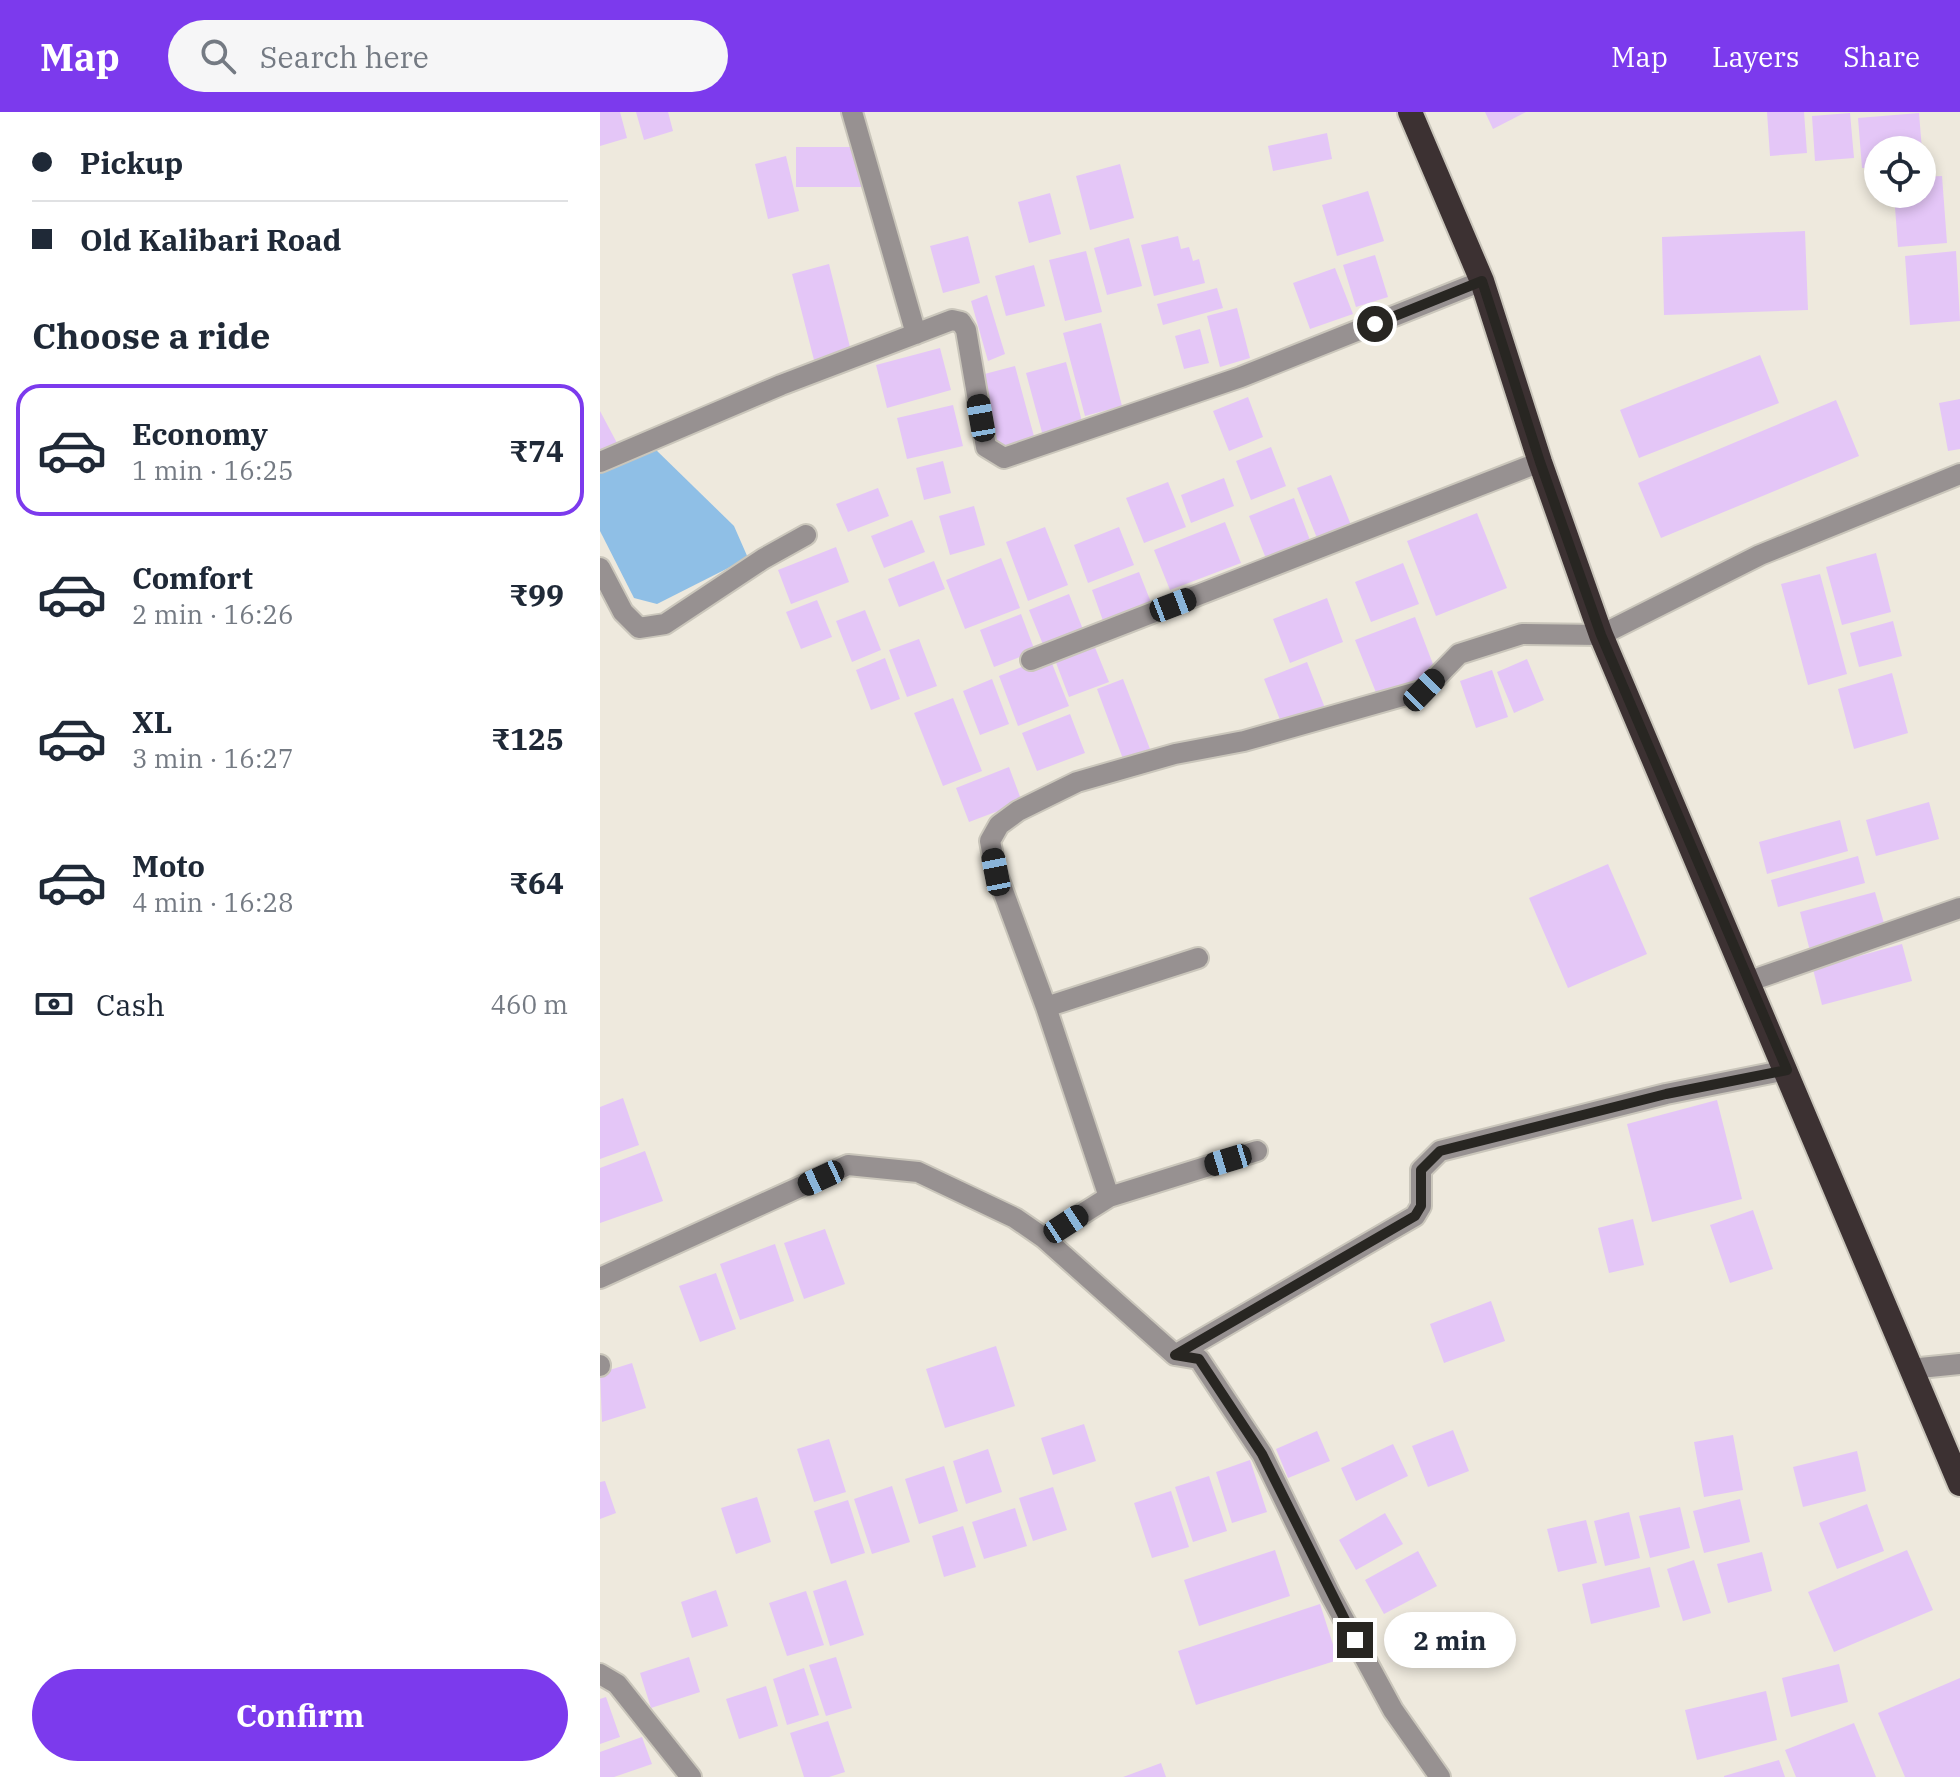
<!DOCTYPE html>
<meta charset="utf-8">
<style>
:root{--surface:#fff;--page:#f6f6f7;--text:#1f2937;--muted:#747a83;--line:#e0e1e3;--accent:#7c3aed}
body{margin:0;font-family:"IBM Plex Serif",serif;background:var(--page);color:var(--text);height:100vh;display:flex;flex-direction:column;font-size:30px;white-space:nowrap}
*{box-sizing:border-box;margin:0}
p{font-size:26px;color:var(--muted)}
.icon{flex:none;width:44px;height:44px;fill:none;stroke:currentColor;stroke-width:2;stroke-linecap:round;stroke-linejoin:round}
.map{position:relative;flex:1;overflow:hidden}
.drawer{display:flex;flex-direction:column;background:var(--surface);width:600px}
.drawer>*{flex:none}
.top-card{display:grid;align-content:center;height:176px;padding:0 32px;background:var(--surface)}
.fabs{position:absolute;left:1264px;top:24px;display:grid;gap:16px}
.fabs a{display:grid;place-items:center;width:72px;height:72px;border-radius:50%;background:var(--surface);box-shadow:0 4px 12px #0003;font-size:40px}
.end{position:absolute;width:36px;height:36px;margin:-18px;border:10px solid #282622;background:#fff;box-shadow:0 0 0 4px #fff}
.from{border-radius:50%}
.bubble{position:absolute;height:56px;border-radius:28px;background:var(--surface);box-shadow:0 4px 12px #0003;font-size:26px;font-weight:800;line-height:56px;text-align:center}
.car{position:absolute;width:24px;height:48px;margin:-24px -12px;border-radius:10px;box-shadow:0 0 6px 2px #0007;background:linear-gradient(#222 24%,#8ab4d8 0 40%,#222 0 76%,#8ab4d8 0 86%,#222 0)}
.top-card b{display:flex;align-items:center;gap:28px;height:76px;font-size:30px}
.top-card b+b{border-top:2px solid var(--line)}
.top-card i{width:20px;height:20px;background:var(--text)}
ul{padding:0;list-style:none}
li{display:flex;align-items:center;gap:24px;height:132px;margin:0 16px 12px;padding:0 16px;border:4px solid transparent;border-radius:24px}
li div{flex:1}
li b{display:block;font-size:30px}
li em{font-style:normal;font-weight:800}
li.active{border-color:var(--accent)}
li>.icon{width:72px;height:72px;stroke-width:1.5}
h2{padding:0 32px;font-size:36px;line-height:96px}
.pay{display:flex;align-items:center;gap:20px;height:88px;padding:0 32px;font-size:30px}
.pay p{margin-inline-start:auto}
.button{display:flex;gap:16px;margin-top:auto;padding:16px 32px}
.button a{flex:1;height:92px;border-radius:48px;background:var(--accent);color:#fff;font-size:32px;font-weight:800;line-height:92px;text-align:center}
header{display:flex;align-items:center;gap:48px;box-sizing:border-box;height:112px;padding:0 40px;background:var(--accent);color:#fff}
header strong{font-size:38px}
nav{display:flex;gap:44px;margin-inline-start:auto;font-size:28px}
.search{width:560px;height:72px;background:var(--page);display:flex;align-items:center;gap:20px;box-sizing:border-box;padding:0 28px;border-radius:44px;color:var(--muted);font-size:30px}
main{display:flex;flex:1;min-height:0}
.map>svg:first-child{display:block}
.water{fill:#8fbfe6}
.building{fill:#e4c6f7}
.lines{fill:none;stroke-linecap:round;stroke-linejoin:round}
.minor-casing{stroke:#cac6bb;stroke-width:24}
.highway-casing{stroke:#cac6bb;stroke-width:28}
.minor{stroke:#979191;stroke-width:20}
.highway{stroke:#3c3132;stroke-width:24}
.route{stroke:#282622;stroke-width:10}
</style>
<header>
<strong>Map</strong>
<div class="search"><svg class="icon" aria-label="search" viewBox="0 0 24 24"><circle cx="10" cy="10" r="6"/><path d="M15 15l6 6"/></svg>Search here</div>
<nav><a>Map</a><a>Layers</a><a>Share</a></nav>
</header>
<main>
<section class="drawer">
<div class="top-card">
<b><i class="from"></i>Pickup</b>
<b><i></i>Old Kalibari Road</b>
</div>
<h2>Choose a ride</h2>
<ul>
<li class="active"><svg class="icon" aria-label="car" viewBox="0 0 24 24"><path d="M5 17H2v-5l4-1 3-4h7l3 4 3 1v5h-3M9 17h6M6 11h13"/><circle cx="7" cy="17" r="2"/><circle cx="17" cy="17" r="2"/></svg><div><b>Economy</b><p>1 min · 16:25</p></div><em>₹74</em></li>
<li><svg class="icon" aria-label="car" viewBox="0 0 24 24"><path d="M5 17H2v-5l4-1 3-4h7l3 4 3 1v5h-3M9 17h6M6 11h13"/><circle cx="7" cy="17" r="2"/><circle cx="17" cy="17" r="2"/></svg><div><b>Comfort</b><p>2 min · 16:26</p></div><em>₹99</em></li>
<li><svg class="icon" aria-label="car" viewBox="0 0 24 24"><path d="M5 17H2v-5l4-1 3-4h7l3 4 3 1v5h-3M9 17h6M6 11h13"/><circle cx="7" cy="17" r="2"/><circle cx="17" cy="17" r="2"/></svg><div><b>XL</b><p>3 min · 16:27</p></div><em>₹125</em></li>
<li><svg class="icon" aria-label="car" viewBox="0 0 24 24"><path d="M5 17H2v-5l4-1 3-4h7l3 4 3 1v5h-3M9 17h6M6 11h13"/><circle cx="7" cy="17" r="2"/><circle cx="17" cy="17" r="2"/></svg><div><b>Moto</b><p>4 min · 16:28</p></div><em>₹64</em></li>
</ul>
<div class="pay"><svg class="icon" aria-label="cash" viewBox="0 0 24 24"><path d="M3 7h18v10H3z"/><circle cx="12" cy="12" r="2"/></svg>Cash<p>460 m</p></div>
<div class="button"><a>Confirm</a></div>
</section>
<div class="map">
<svg width="1360" height="1665" viewBox="0 0 1360 1665">
<rect width="100%" height="100%" fill="#eee9dd"/>
<path class="water" d="M52,334L134,414L148,446L57,492L34,486L0,419V361Z"/>
<path class="building" d="M0,0H20L27,26L0,34Z
M36,0H68L73,19L44,28Z
M885,0H926L893,17Z
M1167,0H1204L1207,41L1170,44Z
M1250,1L1254,46L1215,49L1212,4Z
M1319,1L1322,38H1278V55L1262,56L1258,6Z
M727,21L732,47L673,59L668,34Z
M196,35H262V75H196Z
M186,44L199,99L168,107L155,52Z
M520,52L534,106L490,118L476,64Z
M1342,64L1347,131L1298,135L1294,82H1322V65Z
M768,79L784,129L737,144L722,93Z
M450,81L461,122L429,131L418,90Z
M1205,119L1208,198L1064,203L1062,125Z
M368,124L380,171L343,181L330,134Z
M578,124L581,137L589,135L593,149L599,147L605,171L554,184L541,133Z
M529,126L542,174L507,183L494,136Z
M486,139L502,200L465,209L449,148Z
M1356,139L1360,209L1310,213L1305,144Z
M775,143L788,185L756,195L743,153Z
M229,152L251,239L214,248L192,162Z
M434,153L445,194L406,204L395,164Z
M735,156L753,202L710,217L693,171Z
M617,176L623,196L563,213L557,192Z
M387,183L405,242L388,249L371,189Z
M637,196L650,246L620,255L607,204Z
M501,211L522,294L485,304L463,221Z
M600,217L609,251L584,257L575,224Z
M340,236L351,278L287,296L276,253Z
M1160,243L1179,291L1039,346L1020,298Z
M466,250L483,313L443,324L426,261Z
M415,254L435,328L397,338L377,264Z
M648,285L663,325L629,339L613,299Z
M1360,287V337L1348,339L1339,291Z
M1236,288L1259,344L1061,426L1038,371Z
M353,293L363,334L307,347L297,306Z
M0,299L17,331L0,340Z
M671,335L686,374L651,388L636,349Z
M343,349L351,381L324,388L316,356Z
M731,363L753,418L719,431L697,376Z
M624,366L634,394L591,411L581,383Z
M568,370L586,415L544,431L526,386Z
M278,376L289,404L248,420L236,392Z
M694,386L713,436L669,454L649,404Z
M374,394L385,433L350,443L339,404Z
M877,401L907,476L836,504L807,429Z
M312,408L325,440L284,456L271,424Z
M625,410L641,451L570,478L554,438Z
M445,415L468,473L428,489L406,430Z
M519,415L534,453L488,471L474,433Z
M236,435L249,470L191,492L178,458Z
M1276,441L1291,500L1242,513L1226,455Z
M401,446L420,496L365,517L346,468Z
M334,449L345,477L299,495L288,467Z
M803,451L819,492L771,510L755,470Z
M539,460L554,498L506,517L492,478Z
M1220,462L1247,562L1208,573L1181,472Z
M469,482L484,520L444,535L429,498Z
M727,486L743,530L690,551L673,507Z
M217,488L232,525L201,537L186,500Z
M265,498L281,538L252,550L236,509Z
M421,502L435,539L394,555L380,518Z
M815,505L836,560L777,583L755,528Z
M1293,509L1302,544L1259,555L1250,521Z
M319,527L337,574L307,585L289,538Z
M494,533L509,570L469,585L455,548Z
M449,544L469,594L418,614L399,564Z
M285,546L300,587L271,598L256,558Z
M927,547L944,588L914,601L897,560Z
M707,550L725,596L682,613L664,567Z
M892,558L908,605L876,616L860,569Z
M1292,561L1308,621L1254,637L1238,577Z
M392,567L409,612L380,623L363,579Z
M523,567L550,637L523,647L497,577Z
M353,586L382,659L343,674L314,601Z
M470,602L485,641L437,659L422,621Z
M409,655L422,690L369,710L356,676Z
M1329,690L1339,727L1276,744L1266,708Z
M1240,708L1248,739L1167,762L1159,730Z
M1258,744L1265,771L1178,795L1171,768Z
M1008,752L1047,842L968,876L929,786Z
M1275,780L1286,818L1210,839L1200,800Z
M1302,832L1312,869L1222,893L1213,857Z
M23,986L39,1033L0,1047V995Z
M1117,988L1142,1087L1052,1110L1027,1012Z
M45,1039L63,1089L0,1111V1056Z
M1153,1098L1173,1157L1130,1171L1110,1113Z
M1033,1107L1044,1153L1009,1161L998,1116Z
M225,1117L245,1172L204,1187L184,1131Z
M175,1132L194,1189L140,1208L120,1152Z
M116,1161L136,1217L100,1230L79,1174Z
M891,1189L905,1229L844,1251L830,1212Z
M396,1234L415,1294L345,1316L326,1257Z
M32,1251L46,1296L2,1310L0,1261Z
M484,1312L496,1349L453,1363L441,1326Z
M853,1318L869,1359L828,1375L812,1334Z
M717,1319L730,1349L688,1366L676,1337Z
M1133,1323L1143,1378L1104,1385L1094,1330Z
M229,1327L246,1380L214,1390L197,1337Z
M793,1332L808,1364L756,1389L741,1356Z
M388,1337L402,1380L366,1392L353,1349Z
M1257,1339L1266,1379L1203,1395L1193,1355Z
M650,1348L667,1400L632,1411L616,1360Z
M344,1354L358,1399L319,1412L305,1367Z
M609,1364L627,1419L593,1430L575,1375Z
M5,1369L16,1401L0,1407V1370Z
M292,1374L310,1430L272,1442L254,1387Z
M453,1375L467,1418L433,1429L419,1386Z
M571,1379L589,1435L552,1446L534,1391Z
M157,1385L171,1430L136,1442L121,1396Z
M1140,1387L1150,1430L1104,1441L1093,1399Z
M248,1388L265,1441L231,1452L214,1399Z
M1267,1392L1284,1439L1237,1457L1219,1411Z
M1080,1395L1090,1436L1050,1446L1039,1404Z
M415,1396L427,1434L384,1447L372,1410Z
M1029,1400L1040,1446L1005,1454L994,1409Z
M785,1401L803,1432L756,1458L739,1428Z
M986,1408L997,1451L958,1460L947,1417Z
M363,1414L376,1455L344,1465L332,1424Z
M675,1438L690,1484L599,1514L584,1468Z
M1307,1438L1333,1498L1234,1540L1208,1480Z
M818,1439L837,1474L784,1502L765,1468Z
M1162,1440L1172,1479L1128,1491L1117,1452Z
M1094,1448L1111,1501L1083,1509L1067,1457Z
M1050,1455L1060,1495L991,1512L982,1472Z
M246,1468L264,1523L230,1534L213,1479Z
M116,1478L128,1514L92,1526L81,1490Z
M206,1479L224,1533L187,1544L169,1491Z
M720,1492L738,1548L596,1593L578,1539Z
M89,1545L100,1580L51,1596L40,1561Z
M236,1545L252,1596L226,1604L209,1553Z
M1239,1552L1248,1590L1191,1605L1182,1566Z
M204,1556L219,1603L187,1613L173,1567Z
M1360,1566V1665H1305L1278,1601Z
M166,1574L178,1614L139,1627L126,1587Z
M1166,1579L1177,1628L1097,1648L1085,1598Z
M6,1585L20,1625L0,1632V1587Z
M228,1609L245,1660L229,1665H204L190,1621Z
M1254,1611L1276,1665H1196L1185,1638Z
M42,1625L52,1652L14,1665H0V1640Z
M1179,1648L1185,1665H1124V1664Z
M561,1651L566,1665H523Z"/>
<g class="lines">
<g class="minor-casing">
<path id="minor" d="M252,0L316,222
M0,350L181,273L352,208L361,210L366,218L386,335L404,346L641,265L882,169
M0,456L23,500L39,516L65,512L163,447L206,423
M431,548L940,350
M1150,869L1360,796
M446,895L598,846
M509,1085L446,895L396,760L390,729L399,713L418,699L477,670L575,642L644,629L824,578L859,542L922,522L1001,523L1160,443L1360,362
M444,1126L509,1085L657,1039
M0,1166L248,1053L318,1060L415,1106L444,1126L575,1243L599,1247L662,1342L730,1482L793,1598L840,1665
M575,1243L815,1104L821,1094V1058L840,1039L1066,982L1187,958
M0,1253V1254
M1310,1257L1360,1252
M0,1562L17,1572L91,1665"/>
</g>
<g class="highway-casing">
<path id="highway" d="M810,0L882,169L940,350L1001,523L1360,1372"/>
</g>
<use href="#minor" class="minor"/>
<use href="#highway" class="highway"/>
</g>
<g class="lines">
<path class="route" d="M755,1528L662,1342L599,1247L575,1243L815,1104L821,1094V1058L840,1039L1066,982L1187,958L1001,523L940,350L882,169L775,212"/>
</g>
</svg>
<div class="fabs">
<a><svg class="icon" aria-label="locate" viewBox="0 0 24 24"><circle cx="12" cy="12" r="6"/><path d="M12 2v4M12 18v4M2 12h4M18 12h4"/></svg></a>
</div>
<i class="end from" style="left:775px;top:212px"></i>
<i class="end" style="left:755px;top:1528px"></i>
<div class="bubble" style="left:784px;top:1500px;width:132px">2 min</div>
<i class="car" style="left:381px;top:306px;rotate:350deg"></i>
<i class="car" style="left:573px;top:493px;rotate:69deg"></i>
<i class="car" style="left:824px;top:578px;rotate:44deg"></i>
<i class="car" style="left:396px;top:760px;rotate:349deg"></i>
<i class="car" style="left:628px;top:1048px;rotate:253deg"></i>
<i class="car" style="left:221px;top:1066px;rotate:245deg"></i>
<i class="car" style="left:466px;top:1112px;rotate:57deg"></i>
</div>
</main>
